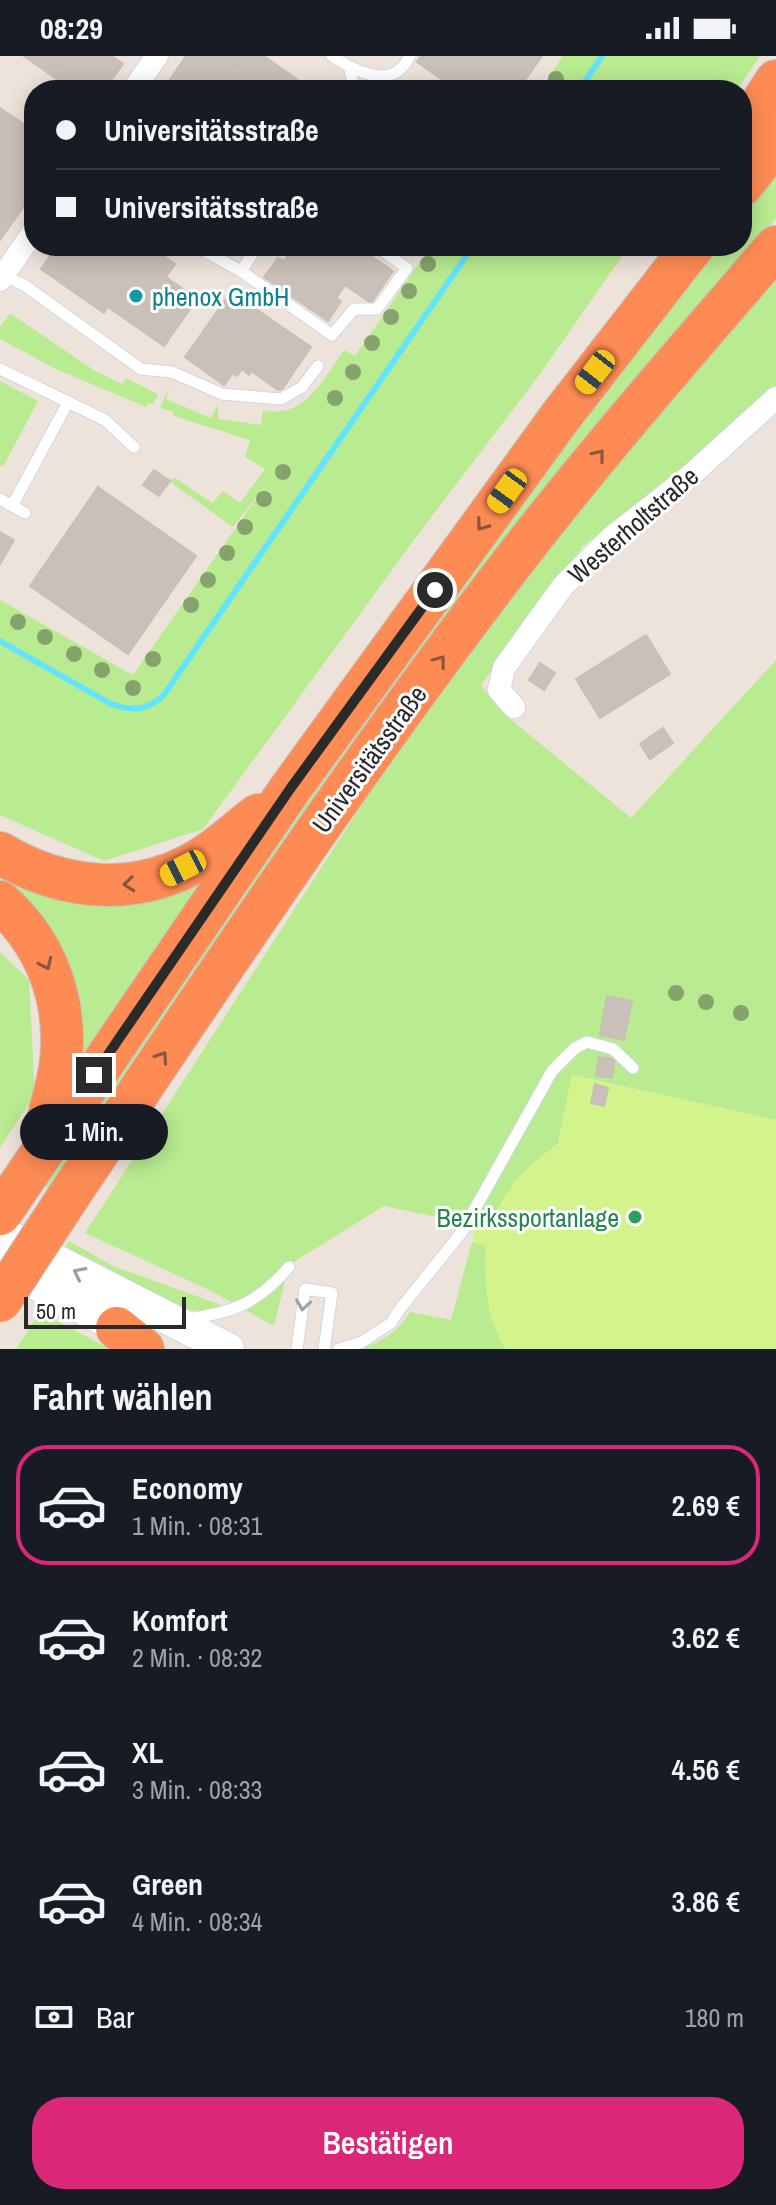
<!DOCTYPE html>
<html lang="de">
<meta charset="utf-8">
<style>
:root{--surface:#171b24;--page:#20242c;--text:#f1f3f6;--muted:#9ea1a6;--line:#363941;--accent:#db2777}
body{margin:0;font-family:"Archivo Narrow",sans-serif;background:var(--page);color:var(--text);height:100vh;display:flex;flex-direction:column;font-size:30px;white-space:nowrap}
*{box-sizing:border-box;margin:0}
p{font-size:26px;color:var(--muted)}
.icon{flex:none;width:44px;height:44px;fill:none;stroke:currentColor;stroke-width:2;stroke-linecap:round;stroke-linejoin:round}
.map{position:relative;height:1293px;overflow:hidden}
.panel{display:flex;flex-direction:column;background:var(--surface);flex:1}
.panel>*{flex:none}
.banner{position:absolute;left:24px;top:24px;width:728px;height:176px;border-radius:32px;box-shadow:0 4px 20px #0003;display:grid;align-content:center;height:176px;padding:0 32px;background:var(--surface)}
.scale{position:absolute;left:24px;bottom:20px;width:162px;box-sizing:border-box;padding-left:8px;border:4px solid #2a2a2a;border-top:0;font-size:22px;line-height:28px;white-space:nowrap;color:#2a2a2a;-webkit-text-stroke:6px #fff;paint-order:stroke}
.end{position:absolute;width:36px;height:36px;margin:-18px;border:10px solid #2a2a2a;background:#fff;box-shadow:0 0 0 4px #fff}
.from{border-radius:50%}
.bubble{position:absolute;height:56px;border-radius:28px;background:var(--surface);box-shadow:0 4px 20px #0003;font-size:26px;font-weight:600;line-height:56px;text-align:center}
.car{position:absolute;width:24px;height:48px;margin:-24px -12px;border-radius:10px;box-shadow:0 0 6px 2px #0007;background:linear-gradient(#f5c518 24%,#345 0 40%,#f5c518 0 76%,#345 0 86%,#f5c518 0)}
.banner b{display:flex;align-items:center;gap:28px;height:76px;font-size:30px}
.banner b+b{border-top:2px solid var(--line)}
.banner i{width:20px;height:20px;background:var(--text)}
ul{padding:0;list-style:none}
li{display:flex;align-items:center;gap:24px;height:120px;margin:0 16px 12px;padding:0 16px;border:4px solid transparent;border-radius:32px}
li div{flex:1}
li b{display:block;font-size:30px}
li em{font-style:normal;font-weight:600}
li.on{border-color:var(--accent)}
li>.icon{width:72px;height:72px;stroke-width:1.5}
h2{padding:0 32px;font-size:36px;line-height:96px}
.pay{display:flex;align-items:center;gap:20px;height:88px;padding:0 32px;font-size:30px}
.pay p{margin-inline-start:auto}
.button{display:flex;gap:16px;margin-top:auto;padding:16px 32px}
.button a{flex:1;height:92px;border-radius:32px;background:var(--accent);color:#fff;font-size:32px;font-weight:600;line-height:92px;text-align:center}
.status{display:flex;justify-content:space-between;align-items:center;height:56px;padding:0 40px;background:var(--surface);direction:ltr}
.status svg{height:22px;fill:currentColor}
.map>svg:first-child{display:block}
.green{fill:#b9eb90}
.pitch{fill:#d3f38b}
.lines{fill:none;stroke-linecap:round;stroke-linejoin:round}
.stream{stroke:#61e4fc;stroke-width:6}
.building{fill:#c9c0ba;stroke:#c9bfb4;stroke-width:2}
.lane-casing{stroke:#cfd6e5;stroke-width:13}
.street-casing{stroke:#cfd6e5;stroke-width:24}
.secondary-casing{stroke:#cfd6e5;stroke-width:34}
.highway-casing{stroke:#c3c3c3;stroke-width:44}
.lane{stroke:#fff;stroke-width:11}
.street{stroke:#fff;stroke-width:22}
.secondary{stroke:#fff;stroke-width:32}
.highway{stroke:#ff8b54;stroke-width:42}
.highway-bridge-casing{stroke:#c3c3c3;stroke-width:44;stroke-linecap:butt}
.highway-bridge{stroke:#ff8b54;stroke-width:42}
.tree{fill:#86a36c}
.oneway{stroke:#8a563d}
.oneway2{stroke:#9f9f9f}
.route{stroke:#2a2a2a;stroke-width:10}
.culture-dot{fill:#0f9aa8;stroke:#fff;stroke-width:3}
.leisure-dot{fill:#2e9e5b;stroke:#fff;stroke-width:3}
.labels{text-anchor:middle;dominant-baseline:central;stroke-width:6;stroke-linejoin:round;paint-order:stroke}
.culture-label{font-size:26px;fill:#0d838f;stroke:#fff;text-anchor:start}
.street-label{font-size:26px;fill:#2a2a2a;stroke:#fff}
.leisure-label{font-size:26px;fill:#27864d;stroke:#fff;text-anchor:end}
</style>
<div class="status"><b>08:29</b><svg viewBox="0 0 49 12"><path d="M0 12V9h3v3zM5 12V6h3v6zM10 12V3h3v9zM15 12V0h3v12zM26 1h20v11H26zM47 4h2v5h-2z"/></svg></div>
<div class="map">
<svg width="776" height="1293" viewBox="0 0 776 1293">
<rect width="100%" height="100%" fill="#eee3da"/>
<path class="green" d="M563,0H760L737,34H540Z
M776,115V163L646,315L52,1134L40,1128L383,630L706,200L714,190H742V156Z
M431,190H629L540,318L414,484L203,773L104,805L0,759V544L133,619L267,427L233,471L170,426L174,421L212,447L223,435L240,447L265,413L245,401L250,384L173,360V356L160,352L170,328L166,343L211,362L218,348V363L261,369L263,354C305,364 324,322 344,294L355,300Z
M776,217V330L655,436L583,490L481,629L504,658L631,762L776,604V1064L572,1019L558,1088C524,1112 505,1132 491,1172L384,1150L289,1209L274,1270L209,1234L85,1177L385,713L633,376Z
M10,257L95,315L122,328L126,322L158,338L153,348L148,347L146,351L56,313L0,283V271Z
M0,325L38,345L3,411L0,409Z
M0,812L211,816L74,1017L0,829Z
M0,896L29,924L35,1038L0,1092Z
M69,1185L113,1210L224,1250L198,1255L178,1251L61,1196Z
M472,1186L486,1189C484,1225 486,1262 506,1293H361C383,1285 398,1276 410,1256L451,1264Z
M40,1256L110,1293H16Z"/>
<path class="pitch" d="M572,1019L776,1064V1293H506C486,1262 484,1225 486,1189L472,1186L476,1168L491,1171C505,1132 524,1112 558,1088Z"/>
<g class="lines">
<path class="stream" d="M579,34L602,0
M0,585L111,648C132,655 146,655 163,640L473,190"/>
</g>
<path class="building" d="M24,0H68L54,21Z
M68,0H112L123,8L104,34H73L54,21Z
M186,0H229L237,5L217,34H163Z
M229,0H264L312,34H217L237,5Z
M421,0H542L518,34H457L417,6Z
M0,52L34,75V136L0,184Z
M57,190H149L175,208L166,221L197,243L164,290L108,251L104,257L41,213Z
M290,190H356L393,215L371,247L345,229L336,242L341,245L328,265L264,221L278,202L284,205L293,192Z
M231,236L311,291L282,333L278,334L251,315L249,319L242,313L237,320L233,317L224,329L185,301Z
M154,414L170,425L159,440L143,429Z
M98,431L196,500L128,598L30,530Z
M0,476L14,484L0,508Z
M646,579L670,618L600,662L576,623Z
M540,607L555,617L544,634L529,624Z
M663,672L673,687L650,703L640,688Z
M607,940L632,945L624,984L600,979Z
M599,1001L615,1003L612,1022L596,1020Z
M595,1028L608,1032L604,1050L591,1047Z"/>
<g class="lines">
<g class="lane-casing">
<path id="lane" d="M332,0C348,11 379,28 398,15C403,12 407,5 410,0
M350,13L354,34
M195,190L241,215L332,279L354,253H377L407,212L376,190
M241,215L258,190
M3,219L24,229L141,313L172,316L222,338L281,343L302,331L318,310
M0,313L105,364L134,391
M0,443L25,457
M12,450L67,348
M186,1263C233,1257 258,1247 289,1211
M297,1293L305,1233L332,1237L324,1293
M339,1293L362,1286L391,1267L400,1253L462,1176L552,1015L575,992L587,986L613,993L633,1012"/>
</g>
<g class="street-casing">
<path id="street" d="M133,34L157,0
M0,224L34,175
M514,651L499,634L504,612L563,530L611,482L690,420L776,342"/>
</g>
<g class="secondary-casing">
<path id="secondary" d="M0,1176L228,1293
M0,1209L139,1282"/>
</g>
<g class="highway-casing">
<path id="highway" d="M742,78L776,25
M742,129L776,86
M0,797C62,834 135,842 199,804C220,792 238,774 258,759
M0,846C42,883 63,933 62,988C62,1016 52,1045 46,1072
M68,1141C212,927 355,711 512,507C596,398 686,295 776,191
M0,1158L290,733L561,360L693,190
M117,1272L143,1293"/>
</g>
<use href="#lane" class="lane"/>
<use href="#street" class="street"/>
<use href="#secondary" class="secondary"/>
<use href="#highway" class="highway"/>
<g class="highway-bridge-casing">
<path id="highway-bridge" d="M0,1245L68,1141"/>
</g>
<use href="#highway-bridge" class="highway-bridge"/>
</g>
<g class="tree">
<circle cx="556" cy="23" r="8"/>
<circle cx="428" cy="208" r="8"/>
<circle cx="409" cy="235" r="8"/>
<circle cx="391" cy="261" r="8"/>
<circle cx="372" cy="287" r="8"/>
<circle cx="353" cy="316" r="8"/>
<circle cx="335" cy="342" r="8"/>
<circle cx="283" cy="416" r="8"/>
<circle cx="264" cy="443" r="8"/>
<circle cx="245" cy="471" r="8"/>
<circle cx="227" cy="497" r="8"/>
<circle cx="208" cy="524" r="8"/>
<circle cx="191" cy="549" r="8"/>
<circle cx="18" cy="566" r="8"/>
<circle cx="45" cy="581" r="8"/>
<circle cx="74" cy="598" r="8"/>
<circle cx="153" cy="603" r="8"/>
<circle cx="102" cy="614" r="8"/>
<circle cx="133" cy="632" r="8"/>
<circle cx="676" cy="937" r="8"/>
<circle cx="706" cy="946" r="8"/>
<circle cx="741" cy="957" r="8"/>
</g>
<defs><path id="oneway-chevron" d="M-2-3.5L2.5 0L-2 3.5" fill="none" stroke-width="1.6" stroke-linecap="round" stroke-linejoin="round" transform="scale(2)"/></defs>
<g class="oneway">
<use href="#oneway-chevron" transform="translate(599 399) rotate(-51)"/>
<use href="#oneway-chevron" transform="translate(482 469) rotate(126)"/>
<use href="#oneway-chevron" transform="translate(440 605) rotate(-53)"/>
<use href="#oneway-chevron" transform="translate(129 828) rotate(174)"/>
<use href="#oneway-chevron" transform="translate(46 908) rotate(65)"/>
<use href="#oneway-chevron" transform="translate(162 1001) rotate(-56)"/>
</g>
<g class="oneway2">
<use href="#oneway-chevron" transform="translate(79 1217) rotate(-153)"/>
<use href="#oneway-chevron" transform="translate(303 1249) rotate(99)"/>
</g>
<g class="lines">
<path class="route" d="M94,1019L290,733L435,534"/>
</g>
<circle class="culture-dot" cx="136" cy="240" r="8"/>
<circle class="leisure-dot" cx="635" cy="1161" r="8"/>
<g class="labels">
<g class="culture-label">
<text x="152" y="240">phenox GmbH</text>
</g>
<g class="street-label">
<text transform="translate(633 469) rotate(-41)">Westerholtstraße</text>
<text transform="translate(369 703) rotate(-54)">Universitätsstraße</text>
</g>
<g class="leisure-label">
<text x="619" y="1161">Bezirkssportanlage</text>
</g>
</g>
</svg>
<div class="scale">50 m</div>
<i class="end from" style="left:435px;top:534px"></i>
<i class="end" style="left:94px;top:1019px"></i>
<div class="bubble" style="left:20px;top:1048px;width:148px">1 Min.</div>
<i class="car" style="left:595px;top:316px;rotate:218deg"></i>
<i class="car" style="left:507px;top:435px;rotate:216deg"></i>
<i class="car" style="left:183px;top:812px;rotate:243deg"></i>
<div class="banner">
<b><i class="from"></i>Universitätsstraße</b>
<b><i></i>Universitätsstraße</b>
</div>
</div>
<section class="panel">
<h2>Fahrt wählen</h2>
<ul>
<li class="on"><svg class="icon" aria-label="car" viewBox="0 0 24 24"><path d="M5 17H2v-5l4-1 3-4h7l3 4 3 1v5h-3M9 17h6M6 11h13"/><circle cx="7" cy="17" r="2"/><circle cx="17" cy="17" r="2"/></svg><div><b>Economy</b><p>1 Min. · 08:31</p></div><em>2.69 €</em></li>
<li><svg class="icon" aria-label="car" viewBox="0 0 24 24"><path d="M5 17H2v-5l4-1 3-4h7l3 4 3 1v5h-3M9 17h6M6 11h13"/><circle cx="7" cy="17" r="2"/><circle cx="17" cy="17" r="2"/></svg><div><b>Komfort</b><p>2 Min. · 08:32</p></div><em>3.62 €</em></li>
<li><svg class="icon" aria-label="car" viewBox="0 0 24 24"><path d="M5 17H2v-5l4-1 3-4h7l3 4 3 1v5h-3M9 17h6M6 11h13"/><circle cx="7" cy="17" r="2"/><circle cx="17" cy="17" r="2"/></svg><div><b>XL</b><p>3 Min. · 08:33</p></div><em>4.56 €</em></li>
<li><svg class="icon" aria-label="car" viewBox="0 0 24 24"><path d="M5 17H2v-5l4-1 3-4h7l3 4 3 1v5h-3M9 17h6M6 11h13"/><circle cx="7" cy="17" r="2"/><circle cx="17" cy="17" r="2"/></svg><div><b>Green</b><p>4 Min. · 08:34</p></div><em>3.86 €</em></li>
</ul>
<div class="pay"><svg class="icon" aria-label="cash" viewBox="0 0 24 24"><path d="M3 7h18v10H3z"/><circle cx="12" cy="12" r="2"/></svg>Bar<p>180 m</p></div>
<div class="button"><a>Bestätigen</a></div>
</section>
